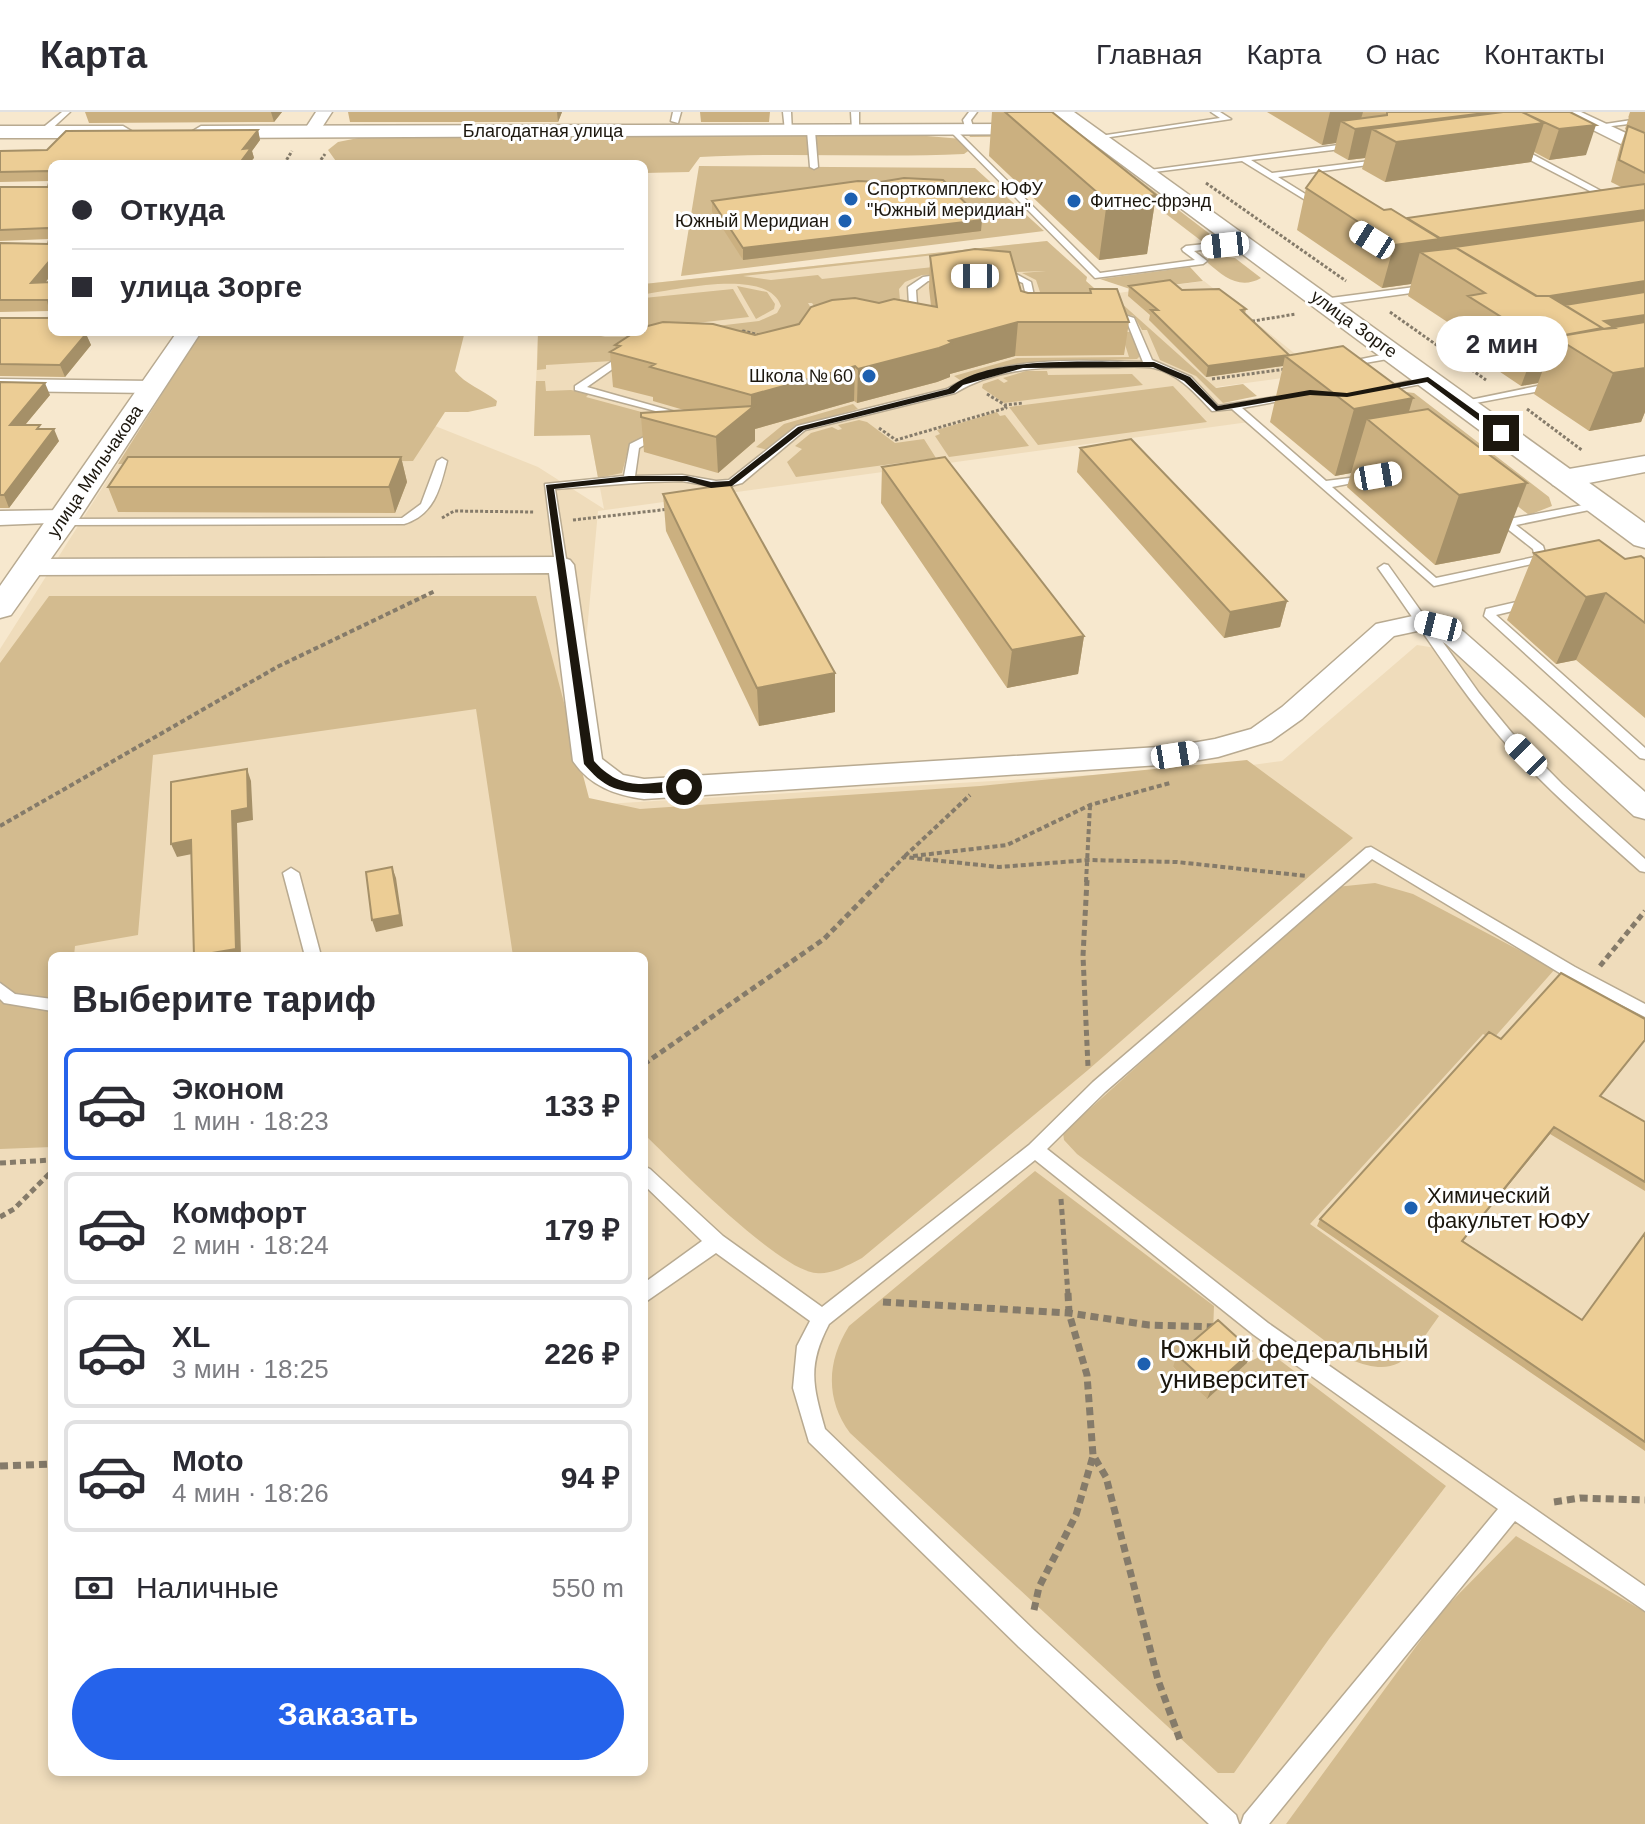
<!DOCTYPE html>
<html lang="ru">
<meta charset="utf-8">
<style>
:root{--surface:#fff;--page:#f7f7f7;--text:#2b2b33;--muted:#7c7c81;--line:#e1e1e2;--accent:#2563eb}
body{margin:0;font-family:Arial,sans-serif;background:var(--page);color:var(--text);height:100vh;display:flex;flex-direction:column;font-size:30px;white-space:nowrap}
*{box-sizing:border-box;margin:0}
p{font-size:26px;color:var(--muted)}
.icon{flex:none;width:44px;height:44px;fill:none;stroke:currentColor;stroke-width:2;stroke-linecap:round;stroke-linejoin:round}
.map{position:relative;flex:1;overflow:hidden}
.details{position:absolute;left:48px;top:840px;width:600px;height:824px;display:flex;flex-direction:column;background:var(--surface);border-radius:12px;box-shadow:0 4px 12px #0003}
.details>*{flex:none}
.banner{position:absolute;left:48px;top:48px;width:600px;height:176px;border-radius:12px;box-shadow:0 4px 12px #0003;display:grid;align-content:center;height:176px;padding:0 24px;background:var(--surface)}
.end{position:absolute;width:36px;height:36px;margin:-18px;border:10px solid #1c170e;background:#fff;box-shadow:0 0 0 4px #fff}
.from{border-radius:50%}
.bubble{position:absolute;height:56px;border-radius:28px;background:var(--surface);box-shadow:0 4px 12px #0003;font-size:26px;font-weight:700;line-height:56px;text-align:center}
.car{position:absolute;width:24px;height:48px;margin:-24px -12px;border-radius:10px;box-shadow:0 0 6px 2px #0007;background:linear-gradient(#fff 24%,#345 0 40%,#fff 0 76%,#345 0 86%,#fff 0)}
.banner b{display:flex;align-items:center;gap:28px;height:76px;font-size:30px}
.banner b+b{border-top:2px solid var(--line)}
.banner i{width:20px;height:20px;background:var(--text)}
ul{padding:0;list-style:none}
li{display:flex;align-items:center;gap:24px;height:112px;margin:0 16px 12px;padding:0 8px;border:4px solid var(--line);border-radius:12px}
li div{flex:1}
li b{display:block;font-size:30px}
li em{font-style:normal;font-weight:700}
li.selected{border-color:var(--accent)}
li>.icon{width:72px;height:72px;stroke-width:1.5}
h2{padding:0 24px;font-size:36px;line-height:96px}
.pay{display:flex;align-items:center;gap:20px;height:88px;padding:0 24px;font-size:30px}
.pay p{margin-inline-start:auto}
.cta{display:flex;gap:16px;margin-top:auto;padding:16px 24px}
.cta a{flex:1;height:92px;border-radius:48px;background:var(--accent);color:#fff;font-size:32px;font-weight:700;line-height:92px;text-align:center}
header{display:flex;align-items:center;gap:48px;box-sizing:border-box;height:112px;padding:0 40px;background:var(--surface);border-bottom:2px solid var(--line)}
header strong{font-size:38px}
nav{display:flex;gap:44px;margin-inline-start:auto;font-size:28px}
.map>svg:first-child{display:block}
.built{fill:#efdcbb;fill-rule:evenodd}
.green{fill:#d3bb8f;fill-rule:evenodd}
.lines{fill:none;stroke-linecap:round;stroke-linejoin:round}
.service-casing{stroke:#b8aa91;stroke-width:3}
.minor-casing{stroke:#b8aa91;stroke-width:3}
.tertiary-casing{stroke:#b8aa91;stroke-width:3}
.secondary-casing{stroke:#b8aa91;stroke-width:3}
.path-far3{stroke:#857b6a;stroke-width:3;stroke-dasharray:3 2;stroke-linecap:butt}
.path-far2{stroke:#857b6a;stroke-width:4;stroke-dasharray:5 3;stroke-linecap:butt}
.path-far1{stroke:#857b6a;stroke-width:5;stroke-dasharray:6 4;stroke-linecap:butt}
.path{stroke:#857b6a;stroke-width:7;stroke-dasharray:8 5;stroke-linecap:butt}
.service{fill:#fff;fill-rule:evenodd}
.minor{fill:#fff;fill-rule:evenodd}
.tertiary{fill:#fff;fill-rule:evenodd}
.secondary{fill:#fff;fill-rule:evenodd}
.wall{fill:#cbb080}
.shaded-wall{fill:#a59068}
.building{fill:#eccd95;stroke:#a59068;stroke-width:2}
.route{fill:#1c170e}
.poi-dot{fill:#1d60b0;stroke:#fff;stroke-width:3}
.labels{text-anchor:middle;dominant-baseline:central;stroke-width:6;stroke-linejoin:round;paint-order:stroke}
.far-street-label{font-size:18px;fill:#1c170e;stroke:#fff}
.far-poi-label{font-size:18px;fill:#1c170e;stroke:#fff;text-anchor:start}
.poi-label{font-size:22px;fill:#1c170e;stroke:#fff;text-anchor:start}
.near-poi-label{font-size:26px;fill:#1c170e;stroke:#fff;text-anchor:start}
</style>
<header>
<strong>Карта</strong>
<nav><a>Главная</a><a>Карта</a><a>О нас</a><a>Контакты</a></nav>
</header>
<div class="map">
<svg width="1645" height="1712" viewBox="0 0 1645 1712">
<rect width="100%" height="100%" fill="#f7e8ce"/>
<path class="built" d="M1047,129L1087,165L1086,169L1095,177L1111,182L1204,169L1319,261L1216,275L1249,310L598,399L571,694L1245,654L1282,649L1417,533L1467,541L1645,705V1712H0V537L163,280L415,306L538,355L604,397L590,323L534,324L538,220H644V172ZM52,844H644V1660H52Z"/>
<path class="green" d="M1057,19L1078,23L1086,27L1219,129L1204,131L1068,27L1050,24L970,25L967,20Z
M915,23L962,27L971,37L964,42C876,46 788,40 700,45L689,60L644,61V52H338L328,38L338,30L358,26Z
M699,54L975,56L1044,119L681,164Z
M1047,129L1087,165L1086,169L1095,177L1111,182L1216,276L1243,272L1257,284L1223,291L1196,264L1160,248L1147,218H1142L1134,204L1041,183L1036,168L1022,161L1046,159L922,163L905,170L899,177L901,200L823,207L812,191H808L818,208L777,226L739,220L612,249L546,253V257L537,258L538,220H585L605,225H624L759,209L777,201L781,194C768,155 677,178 644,182V172ZM944,142L952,153L822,167L818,163L771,168L743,164Z
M1214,143L1235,146L1261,166C1240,178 1224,165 1208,151V147Z
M1190,155L1203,169L1133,178L1100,167Z
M737,174L767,180L775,192L774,197L756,207Z
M733,177L749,205L644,217V186Z
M201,220H460L464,223L455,259C465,272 483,278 497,289L496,294L468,300H445L413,349L118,352Z
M1121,220H1131L1140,244L1137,247L1023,251L960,268L954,264L1017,246L1129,245Z
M1026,259H1047L1048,263L1132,262L1143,273L1004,291L982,276L983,272L998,267L1004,271L1008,269L1003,266Z
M536,269H545L546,279L571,278L589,282L586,285L660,305L655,319L630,331L622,361L598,366L590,323L534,324Z
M1173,274L1207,310L1038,333L1009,295Z
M1406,280L1414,281L1549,385L1552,394L1529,403L1376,284Z
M853,292L858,297L798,314L768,338L756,335L784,312Z
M997,300L1000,304L1005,303L1029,334L949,345L935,324L940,322L937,318Z
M859,308L867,310L895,331L924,327L936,346L796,365L787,350L802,337L795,334L811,321L832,315L838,318L842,317L838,313Z
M49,484H536L589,686L640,697L980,674L1247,648L1353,726L1088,958L862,1146C848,1153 832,1163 816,1161C778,1158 675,1052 644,1022V844H513L476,597L153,643L138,823L75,834L74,844H52V1035L0,1037V551Z
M1375,771L1413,782L1555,857L1493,927L1483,922L1310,1112L1439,1204C1411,1243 1401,1269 1349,1247L1077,1042L1064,1028L1063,1021L1336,775Z
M1035,1059L1214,1194L1213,1221L1173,1255L1206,1286L1247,1251L1269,1240L1446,1374L1329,1527L1234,1661H1218L850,1321C825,1287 827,1249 849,1214Z
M1516,1424L1645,1500V1712H1286L1442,1499Z"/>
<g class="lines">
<g class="service-casing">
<path id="service" d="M62,0H70L46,22H40V18Z
M673,0H681L678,11L671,9Z
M783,0H791L792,21L785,19Z
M851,0H859V20L852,18Z
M969,0H977L971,8L974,18L970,20L966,18L963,8Z
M1211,0H1220L1231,7L1097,27L1093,25L1220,6Z
M1645,6V10L1596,16L1592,14Z
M954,16L1100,161L1195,148L1183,139L1182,137L1186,134L1243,128L1247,131L1194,139L1207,149L1203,152L1095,166L951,20Z
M811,17L815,19L818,55L814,57L810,55L807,19Z
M1354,31L1357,35L1251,48L1272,61L1386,47L1383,51L1278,65L1323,93L1320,97L1242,49L1146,61L1142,59Z
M1509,33H1515L1620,89L1613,91L1509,37Z
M951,161L955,164L954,166L928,169L916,178L918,209L910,211L908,175L923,165Z
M1014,161L1031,170L1038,202L1030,200L1023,171L1013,167L995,164L999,161Z
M1430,173L1434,176L1433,178L1323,193L1318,190L1323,187Z
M1109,198L1134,206L1152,248L1191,265L1218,294L1301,281V285L1242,296L1326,369L1373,363V367L1332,375L1436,466L1535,445L1533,437L1491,404V400H1499L1509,407L1599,390L1605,393L1599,396L1516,413L1543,434L1547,447L1545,449L1434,474L1232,297L1212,299C1195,281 1179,262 1154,256C1141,253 1124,255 1110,255C1057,254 1001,253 955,281L805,318L742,371L723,376L682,369L648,370L555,377L567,453L561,457L555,453L545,372L624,364L630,332L660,317L669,319L639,336L635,364L682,363L716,369L729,368L797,314L947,277C1005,242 1078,249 1143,250L1127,210L1106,203V199Z
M1396,240L1401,243L1399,245L1342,255L1337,252Z
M623,242L631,244L587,275L686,303V307L575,278V274Z
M1428,265L1432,266V270L1375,281L1370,278Z
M1557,270L1561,271V275L1460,294L1455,291Z
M442,346L447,349C440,377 434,403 404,412L62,413L56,410L62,407L402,406L421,392L437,349Z
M1384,452L1388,453L1479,581L1512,621L1562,672L1645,747V760L1640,759C1592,716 1543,674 1501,626C1456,573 1419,513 1378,456Z
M1534,486L1538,487V493L1496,503L1645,636V647L1640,646L1484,504L1486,497Z
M1371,735L1575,855L1645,892V905L1563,863L1372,747L1105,980L1047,1037L1268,1211L1645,1474V1499L1515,1409L1269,1712H1241L1244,1703L1498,1397L1254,1223L1035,1048L829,1212C807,1254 813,1274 825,1317L1035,1519L1236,1703L1239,1712H1209L1019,1535L809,1330L793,1276L797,1234L810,1209L716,1141L644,1191V1171L702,1129L644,1073V1054L650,1057L723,1124L822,1195L1029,1033L1093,970L1366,736Z
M291,756L299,761L321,844H305L283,761Z
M0,871L15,882L52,887V899L4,891L0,887Z"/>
</g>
<g class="minor-casing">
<path id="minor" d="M316,0H332L317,23H305L303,20Z
M0,267L152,269L163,275L152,281L0,279Z
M65,398L74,400L77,405L74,410L0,413V399Z
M561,445L570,448L574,453L602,647L623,663L644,667L1175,634L1215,627L1251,617L1282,595L1376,512L1422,502L1447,508L1464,520L1645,680V707L1634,704L1446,532L1422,518L1394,524L1302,607L1271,629L1218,645L1175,652L644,687C615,683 590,674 573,649L549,461L29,463L20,460L16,455L20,450L29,447Z"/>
</g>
<g class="tertiary-casing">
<path id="tertiary" d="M1557,0H1581L1645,30V44Z
M1047,12L1057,18L1054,22L201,26L191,20L201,14Z
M0,14H123L133,20L123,26H0Z
M177,220H201L77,410L11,503L0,506V474Z
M1645,344V360L1563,376L1553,373L1549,367L1553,361L1563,358Z"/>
</g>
<g class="secondary-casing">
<path id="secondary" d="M1051,0H1074L1645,411V436L1634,433Z"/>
</g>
<path class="path-far3" d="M284,52L292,39
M318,52L325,42
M1206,71L1346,169
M1390,200L1486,268
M1247,210L1296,202
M739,223L743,219L763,224
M1212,267L1286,257
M987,282L1005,293L1023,291
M1527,297L1583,339
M879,316L896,328L1006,296L1005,293
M442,406L454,399L534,400
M573,408L670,397"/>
<path class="path-far2" d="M0,714L277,555L435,479
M905,744L970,683
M913,744L1007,733L1090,693L1170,671
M880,770L904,745L999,755L1089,748L1177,750L1307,764
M1086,770L1090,694"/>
<path class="path-far1" d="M1087,768L1083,844L1088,955
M1600,854L1645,799
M644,952L824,827L882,768
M0,1051L52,1048
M1061,1087L1068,1183
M0,1105L14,1097L52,1059"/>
<path class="path" d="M1068,1181L1069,1201L1087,1263L1093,1343L1106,1365L1158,1568L1180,1628
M883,1190L1069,1201L1149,1213L1216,1215
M0,1354L52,1352
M1554,1390L1580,1386L1645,1388
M1034,1498L1039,1475L1076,1403L1093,1344"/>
<use href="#service" class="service"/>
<use href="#minor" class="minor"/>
<use href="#tertiary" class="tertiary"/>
<use href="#secondary" class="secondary"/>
</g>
<path class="wall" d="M85,0H282L274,10L89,11Z
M348,0H562L558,10H350Z
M700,0H770L769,10H701Z
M992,0H1052L1156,83L1147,142L1099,148L989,44Z
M1267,0H1570L1586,43L1549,48L1534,40L1531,50L1385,70L1362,57L1365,46L1348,48L1334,40L1336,31L1322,33Z
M1630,0H1645V300L1641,310L1589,319L1534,282L1538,271L1521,274L1454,229L1458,217L1408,184L1411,172L1382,176L1297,118L1306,76L1384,98L1407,106L1621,75L1611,70L1620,35L1626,18L1625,17L1629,5L1628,6Z
M258,18L260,28L252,39L254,46L52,52V162L45,170H52V220H86L85,222H86L91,233L65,265L0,264V206H48L51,203L50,199L0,200V131L48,132L49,127L0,129V75H48L50,69L0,70V39L47,38Z
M712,89L981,119L743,148L712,100Z
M930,144L1028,181H1090V177L1129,210L1124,243L1015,244L950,262V265L937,270L857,291L854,289L755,317V329L718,361L644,340L641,305L684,298L653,289V285L613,275L610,240L616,236L615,233L755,223L879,191L931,194L929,176Z
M1129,174L1182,178L1246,197L1245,202L1289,243L1409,300L1500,441L1435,453L1347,375L1351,361L1335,364L1270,310L1283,254L1206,265L1149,208L1150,203L1128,184Z
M0,270L50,283L25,313L42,317L59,329L9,396H0Z
M1080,336L1287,489L1280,515L1224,526L1077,360Z
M401,345L407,370L395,401L118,400L108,375Z
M882,355L1084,524L1078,562L1007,576L881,391Z
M663,382L835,561V600L759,614L666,419Z
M1599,428L1645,511V606L1576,548L1556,552L1507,508L1534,441Z
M1600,985L1645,1010V1079L1550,1022L1463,1129L1582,1208L1645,1121V1339L1317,1114L1320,1107Z
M1177,1243L1247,1251L1207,1287L1173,1255Z"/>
<path class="shaded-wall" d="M271,0H282L274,10Z
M557,0H562L558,10Z
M1330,0H1363L1358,17L1493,0H1515L1544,11L1531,50L1385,70L1396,30L1372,17L1365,46L1348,48L1355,17L1341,9L1336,31L1322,33Z
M1596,13L1586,43L1549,48L1559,17Z
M258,18L260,28L252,39L254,46L249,52H239L243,37Z
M1156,83L1147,142L1099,148L1107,89Z
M1645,98V127L1455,135L1449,155L1420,140L1411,172L1382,176L1394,133Z
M982,108L981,119L743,148V136Z
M52,146V162L36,182L31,171Z
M1645,169V200L1557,214L1539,186Z
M1645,203V234L1604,209Z
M1018,210L1015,244L950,262V265L937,270L857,291L858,257L949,229Z
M1602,216L1555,225L1538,271L1521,274L1538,228Z
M74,220H86L80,229L86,222L91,233L65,265L60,253Z
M1645,240V300L1641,310L1589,319L1613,261Z
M1285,244L1283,254L1206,265L1208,254Z
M855,254L854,289L755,317V329L718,361L716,325L751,296V283Z
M45,271L50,283L15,325L10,313Z
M1413,286L1399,333L1367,307L1351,361L1335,364L1354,297Z
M54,317L59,329L9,396L4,383Z
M401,345L407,370L395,401L389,375Z
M1527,371L1500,441L1435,453L1459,383Z
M1606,481L1576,548L1556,552L1586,485Z
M1287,489L1280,515L1224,526L1230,500Z
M1084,524L1078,562L1007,576L1012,538Z
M835,561V600L759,614L757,576Z
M247,657L251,669L253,708L237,711L241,844H197L232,699Z
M191,728L197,741L177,745L171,732Z
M392,755L396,766L403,814L376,820L372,808Z
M1554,1015L1550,1022L1458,1135L1462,1129Z
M1252,1239L1247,1251L1207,1287L1212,1275Z"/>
<path class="building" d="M1005,0H1052L1156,83L1107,89Z
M1387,0H1493L1355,17L1341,9L1387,3Z
M1503,0H1522L1544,11L1396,30L1372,17Z
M1522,0H1570L1596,13L1559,17Z
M1628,14L1645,21V61L1619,48Z
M258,18L243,37L251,36L239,52H52V146L31,171L52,170V220H74L73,222H86L60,253L0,252V206H48L51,203L48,188H0V131L48,132L51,119L48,116L0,118V75H48L51,62L48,59L0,60V39L47,38L66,19Z
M1319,58L1384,98L1391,97L1440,127L1394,133L1306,76Z
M904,66L943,68L982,108L743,136L712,89L858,69L880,70Z
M1645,72V98L1440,126L1407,106Z
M1645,108V169L1550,184H1537L1455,135Z
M1456,136L1536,184H1549L1602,216L1538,228L1468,184L1485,181L1420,140Z
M975,137L1010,140L1021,179L1028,181H1091L1090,177H1117L1129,210H1018L949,229L952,231L939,236L858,257L855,254L751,283L650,255L655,252L610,240L620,234L615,233L635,220H644V215L663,210L713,212L755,223L799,212L811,195L832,188L855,186L879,191L894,187L937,195L930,144Z
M1170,168L1182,178L1219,177L1246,197L1241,198L1289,243L1208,254L1151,198H1158L1129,174Z
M1645,180V203L1604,209L1615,216L1604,217L1565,193Z
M1645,210V256L1613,261L1555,225Z
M1343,234L1413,286L1354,297L1285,244Z
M0,270L45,271L10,313H40L37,317H54L4,383H0Z
M754,294L716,325L641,305V301Z
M1428,297L1527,371L1459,383L1367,307Z
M1131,327L1287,489L1230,500L1080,336Z
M128,345H401L389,375H108Z
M945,345L1084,524L1012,538L882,355Z
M730,372L835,561L757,576L663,382Z
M1599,428L1625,447L1641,444L1645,447V511L1606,481L1586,485L1534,441Z
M247,657L248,696L232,699L236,837L194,844L191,728L171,732V670Z
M392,755L400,803L372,808L366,760Z
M1561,861L1645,907V928L1600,984L1645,1010V1070L1554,1015L1462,1129L1582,1208L1645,1121V1330L1320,1107L1489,920L1501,927Z
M1218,1208L1252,1239L1212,1275L1177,1243Z"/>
<path class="route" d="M1154,250L1190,265L1218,294L1310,278L1347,281L1428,265L1506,321L1498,323L1427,270L1347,285L1310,283L1216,299L1184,269L1153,255L1023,256L963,273L954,281L804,318L732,374L711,376L687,369H629L554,377L594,649C632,692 665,658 690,675C677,684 629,682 614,676C601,671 593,662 584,652L546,373L629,364H687L711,370L729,369L798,315L948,277C990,241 1100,251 1154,250Z"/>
<g class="poi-dot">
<circle cx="851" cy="87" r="8"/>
<circle cx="1074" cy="89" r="8"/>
<circle cx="845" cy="109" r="8"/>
<circle cx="869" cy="264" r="8"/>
<circle cx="1411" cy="1096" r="8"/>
<circle cx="1144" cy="1252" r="8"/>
</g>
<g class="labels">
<g class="far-street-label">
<text x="543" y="19">Благодатная улица</text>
<text transform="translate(1354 212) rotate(36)">улица Зорге</text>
<text transform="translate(95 359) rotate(-56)">улица Мильчакова</text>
</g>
<g class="far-poi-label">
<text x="867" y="77">Спорткомплекс ЮФУ<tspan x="867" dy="21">"Южный меридиан"</tspan></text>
<text x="1090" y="89">Фитнес-фрэнд</text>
<text x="829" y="109" text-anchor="end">Южный Меридиан</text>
<text x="853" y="264" text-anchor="end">Школа № 60</text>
</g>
<g class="poi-label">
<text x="1427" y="1083">Химический<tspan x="1427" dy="25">факультет ЮФУ</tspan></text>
</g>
<g class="near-poi-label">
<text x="1160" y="1237">Южный федеральный<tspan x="1160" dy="30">университет</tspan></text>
</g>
</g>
</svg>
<i class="end from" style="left:684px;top:675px"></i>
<i class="end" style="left:1501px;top:321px"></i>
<div class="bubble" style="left:1436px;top:204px;width:132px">2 мин</div>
<i class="car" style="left:1372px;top:128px;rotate:302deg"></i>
<i class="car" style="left:1225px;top:133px;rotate:264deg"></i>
<i class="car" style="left:975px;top:164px;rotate:270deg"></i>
<i class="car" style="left:1378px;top:364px;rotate:80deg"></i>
<i class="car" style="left:1438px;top:514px;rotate:284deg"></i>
<i class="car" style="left:1175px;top:643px;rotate:81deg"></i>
<i class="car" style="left:1526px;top:643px;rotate:315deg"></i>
<div class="banner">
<b><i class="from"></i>Откуда</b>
<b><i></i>улица Зорге</b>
</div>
<section class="details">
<h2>Выберите тариф</h2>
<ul>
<li class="selected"><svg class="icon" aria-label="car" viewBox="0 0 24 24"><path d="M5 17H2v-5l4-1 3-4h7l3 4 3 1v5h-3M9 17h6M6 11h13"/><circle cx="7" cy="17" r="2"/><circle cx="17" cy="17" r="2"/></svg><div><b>Эконом</b><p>1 мин · 18:23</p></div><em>133 ₽</em></li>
<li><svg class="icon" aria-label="car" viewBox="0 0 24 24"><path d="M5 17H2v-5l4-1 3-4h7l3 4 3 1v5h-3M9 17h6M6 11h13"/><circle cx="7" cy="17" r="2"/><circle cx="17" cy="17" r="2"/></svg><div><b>Комфорт</b><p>2 мин · 18:24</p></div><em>179 ₽</em></li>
<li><svg class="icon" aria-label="car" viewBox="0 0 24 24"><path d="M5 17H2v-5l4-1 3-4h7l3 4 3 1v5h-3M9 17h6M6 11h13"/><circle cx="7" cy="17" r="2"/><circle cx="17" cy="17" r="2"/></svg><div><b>XL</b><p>3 мин · 18:25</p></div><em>226 ₽</em></li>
<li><svg class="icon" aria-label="car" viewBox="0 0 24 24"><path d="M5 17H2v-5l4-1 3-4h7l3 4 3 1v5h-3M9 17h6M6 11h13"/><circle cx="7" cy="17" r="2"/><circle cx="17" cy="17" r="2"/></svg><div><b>Moto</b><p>4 мин · 18:26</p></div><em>94 ₽</em></li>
</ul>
<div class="pay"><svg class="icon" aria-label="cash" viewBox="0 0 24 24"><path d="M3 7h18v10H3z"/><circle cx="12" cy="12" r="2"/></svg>Наличные<p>550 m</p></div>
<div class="cta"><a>Заказать</a></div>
</section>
</div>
